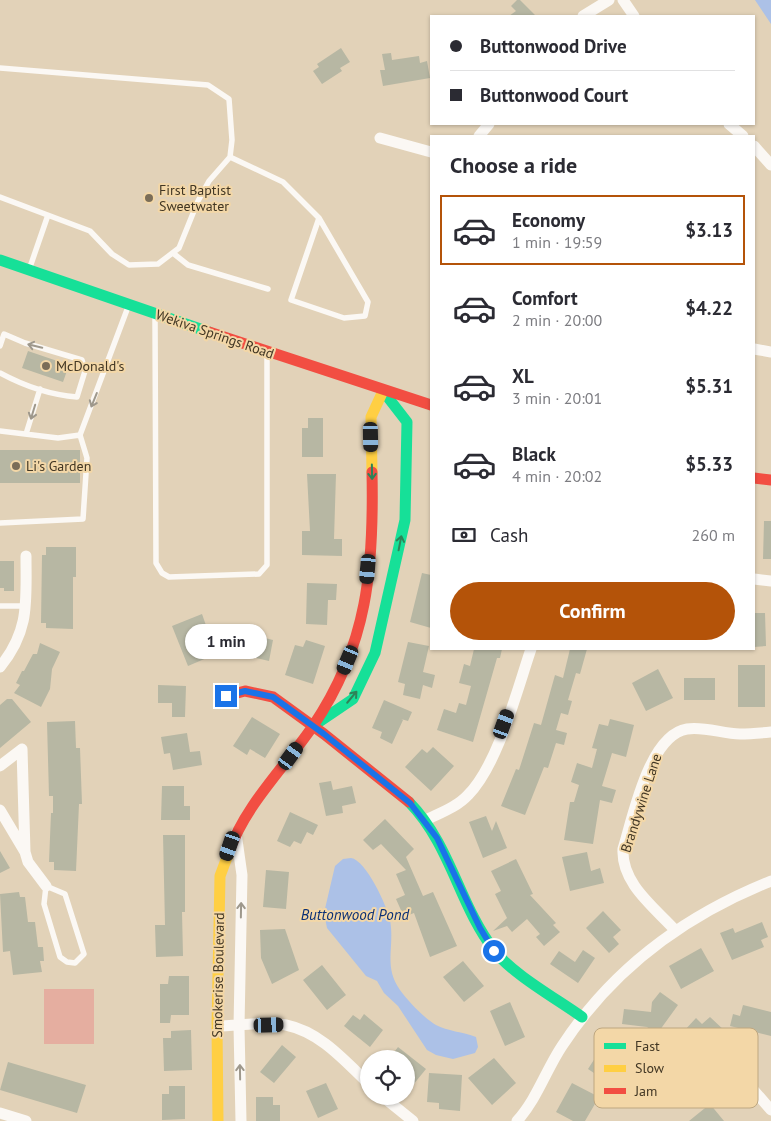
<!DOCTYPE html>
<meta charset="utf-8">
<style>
:root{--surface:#fff;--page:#f2f2f3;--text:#2b2b33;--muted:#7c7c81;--line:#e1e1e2;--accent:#b45309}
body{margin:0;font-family:"PT Sans",sans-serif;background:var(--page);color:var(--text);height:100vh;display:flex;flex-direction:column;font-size:19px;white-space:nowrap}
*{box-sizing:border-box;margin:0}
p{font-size:16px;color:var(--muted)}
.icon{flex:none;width:28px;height:28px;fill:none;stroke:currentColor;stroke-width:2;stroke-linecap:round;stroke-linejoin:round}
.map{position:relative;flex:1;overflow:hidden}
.sheet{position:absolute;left:430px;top:135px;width:325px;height:515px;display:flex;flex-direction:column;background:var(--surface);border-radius:0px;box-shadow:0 1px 4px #0004}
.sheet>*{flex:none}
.guide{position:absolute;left:430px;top:15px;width:325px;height:110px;border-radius:0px;box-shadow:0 1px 4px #0004;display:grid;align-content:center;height:110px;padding:0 20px;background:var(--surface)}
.buttons{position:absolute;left:360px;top:1050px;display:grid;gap:10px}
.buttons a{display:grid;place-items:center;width:55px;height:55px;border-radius:50%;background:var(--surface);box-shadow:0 1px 4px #0004;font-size:25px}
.end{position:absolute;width:22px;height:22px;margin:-11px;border:6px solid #1a73e8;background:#fff;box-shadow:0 0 0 2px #fff}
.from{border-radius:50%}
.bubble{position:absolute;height:35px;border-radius:18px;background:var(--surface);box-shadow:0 1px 4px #0004;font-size:16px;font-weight:600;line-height:35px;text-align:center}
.car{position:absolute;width:15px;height:30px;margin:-15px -8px;border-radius:6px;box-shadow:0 0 4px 1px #0007;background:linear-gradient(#222 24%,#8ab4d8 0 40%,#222 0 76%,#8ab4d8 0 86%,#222 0)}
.guide b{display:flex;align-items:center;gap:18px;height:48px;font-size:19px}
.guide b+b{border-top:1px solid var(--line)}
.guide i{width:12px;height:12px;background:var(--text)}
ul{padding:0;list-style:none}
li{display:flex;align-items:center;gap:15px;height:70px;margin:0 10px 8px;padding:0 10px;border:2px solid transparent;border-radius:0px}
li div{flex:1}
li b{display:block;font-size:19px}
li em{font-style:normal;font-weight:600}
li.on{border-color:var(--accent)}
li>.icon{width:45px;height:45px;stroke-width:1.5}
h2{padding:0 20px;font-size:22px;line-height:60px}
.pay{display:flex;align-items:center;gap:12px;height:55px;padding:0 20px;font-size:19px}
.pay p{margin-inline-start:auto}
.button{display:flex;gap:10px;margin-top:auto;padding:10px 20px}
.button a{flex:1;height:58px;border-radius:30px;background:var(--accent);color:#fff;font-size:20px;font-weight:600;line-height:58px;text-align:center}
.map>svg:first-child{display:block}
.green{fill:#e5aea0}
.water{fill:#acc1e7}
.building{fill:#b7b7a3}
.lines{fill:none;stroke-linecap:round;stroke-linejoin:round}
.lane{stroke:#fbf8f4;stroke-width:5.5}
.street{stroke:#fbf8f4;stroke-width:11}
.fast{stroke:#16e098;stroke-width:11}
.slow{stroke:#ffcf43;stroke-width:11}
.jam{stroke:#f24e42;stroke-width:11}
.oneway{stroke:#9e988c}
.oneway2{stroke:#2e8358}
.route{stroke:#1a73e8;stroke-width:6}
.poi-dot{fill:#7a6d58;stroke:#f3d7a7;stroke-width:2}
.labels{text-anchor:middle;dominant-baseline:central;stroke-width:4;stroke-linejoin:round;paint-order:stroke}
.poi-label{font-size:14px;fill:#423724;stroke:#f3d7a7;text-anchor:start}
.street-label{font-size:14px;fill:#423724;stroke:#f3d7a7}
.water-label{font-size:15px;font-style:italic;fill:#0b3075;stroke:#f3d7a7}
.key{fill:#f3d7a7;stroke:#bea780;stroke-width:1}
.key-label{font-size:14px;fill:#423724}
</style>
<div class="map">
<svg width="771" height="1121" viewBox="0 0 771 1121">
<rect width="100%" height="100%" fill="#e2d2b8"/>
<path class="green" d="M44,989H94V1044H44Z"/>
<path class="water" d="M755,0H771V24Z
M351,858C366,860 387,906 390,920C395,947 383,966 400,990C408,1001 424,1018 436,1025C447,1031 463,1032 476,1037L478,1047L475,1053L453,1059L436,1055L427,1050L398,1006L384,993L377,981L366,976L327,928L324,913L335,866L343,859Z"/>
<path class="building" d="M517,0H520L536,16H509L516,11L511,6Z
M341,48L350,62L340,68L342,71L322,84L313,71L319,67L317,64Z
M391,53L392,60L419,56L420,63L427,61L430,78L383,86L380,70H385L382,54Z
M28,351L69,365L63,382L22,368Z
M308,418H323V457H302V428H308Z
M0,450H80V483H0Z
M307,474H336L334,539H342V556L302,555V531H310Z
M764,521H771V559H763Z
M46,547H76V577H73V629L46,628V623H41L42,555H46Z
M0,561H14V591H4V588H0Z
M422,573L431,575V628L410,622Z
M307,583L337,584L336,600H328L327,625L306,624Z
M754,613H765L766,646L754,647Z
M202,614L216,654L188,666L172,626Z
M241,628L266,634L265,638L273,640L269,661L235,653Z
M306,640L325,646L313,684L285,675L295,645L303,647Z
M408,642L429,646L423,672L435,675L432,688L423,685L420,699L403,695L405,684L398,682Z
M40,643L60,652L52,669L50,689L41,707L14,693L20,685L16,683L22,671H24L33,654H37Z
M474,649H502L500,658H497L473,742L437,730L444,709L456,713L459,703L466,705L471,686L459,683L464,664L470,666Z
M570,649H587L580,674L576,673L568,700L572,701L568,715L561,713L556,730L567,733L564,745L556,743L548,768L544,767L525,815L501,806L516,769L519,770L534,723L541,725L555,675L563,678Z
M738,665H765V707H738Z
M658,669L673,698L646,711L632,683Z
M684,678H715V700H684Z
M158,685L186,686L185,717H172V703H158Z
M7,699H12L31,722L0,748V705Z
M384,700L412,712L408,721L401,719L403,720L392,744L380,738L382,732L372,728Z
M252,717L280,734L265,758L250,749L247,755L233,746Z
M610,719L634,725L626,757L612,753L602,786L616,790L612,803L600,800L593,844L564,840L570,802H574L579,785L571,782L577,763L592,768L597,749L592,748L599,724L608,726Z
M75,721L76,748H80L82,804H79L76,871L54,870V862H49L51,813H53V796H49L47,722Z
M187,733L190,752L200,751L202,765L173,770L170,753L164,754L161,737Z
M433,747L454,766L431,791L405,767L422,749L427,753Z
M331,781L333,790L352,786L356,803L342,806L343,813L326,816L319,783Z
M162,786H184V806H190V820H161Z
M290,812L318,825L313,835L307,832L301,844L294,841L290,847L277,841Z
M486,816L492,831L496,821L507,848L483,858L469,822Z
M385,819L414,849L406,857L423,896L433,892L457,946L430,957L414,913L404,917L396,899L405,895L396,874L406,870L381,844L373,850L363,840Z
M163,835H185V912H182L183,956L156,957L155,925H165Z
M0,851L10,868L0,873Z
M587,852L591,871L600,868L604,883L570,891L562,857Z
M516,859L533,894L530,895L556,923L553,925L560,932L544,946L536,937L540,934L527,919L512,932L507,926L493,931L507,918L495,894L501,891L491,871Z
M266,870L289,872L286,909L263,907Z
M19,892L20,897H25L28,922H35L38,947H43L44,961H40L42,972L13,975L10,951L3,952L0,894Z
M603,911L621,930L613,937L619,944L609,953L586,928Z
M762,922L768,937L761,940L764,947L732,960L720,933L733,928L735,933Z
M285,929L299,970L272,984L261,958L260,930Z
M701,948L714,971L681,989L669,966Z
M583,950L595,958L578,983L550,964L559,951L575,962Z
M463,961L484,986L464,1002L443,977Z
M322,965L346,995L327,1010L303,980Z
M169,976H189V1015H171L170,1023H160V984H168Z
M660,992L678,1005L657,1034L647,1027L622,1024L624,1009L651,1012L652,1002Z
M510,1002L525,1037L505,1046L490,1011Z
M743,1005L771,1012V1036L730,1026L733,1014L740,1016Z
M364,1014L383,1030L370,1047L344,1026L353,1015L360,1020Z
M710,1017L725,1031L698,1060L682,1044L689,1036L684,1031L696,1018L702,1024Z
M191,1030L192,1070L164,1071L163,1038H171V1031Z
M608,1038L627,1050L611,1074L607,1072L603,1079L588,1069Z
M282,1045L296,1057L274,1083L260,1072Z
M398,1047L426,1069L413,1085L406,1080V1059H389Z
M494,1058L516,1083L492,1105L468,1078Z
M8,1062L86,1085L77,1113L0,1090Z
M429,1073L462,1075L460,1111L439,1109V1103L427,1102Z
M326,1083L338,1109L318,1118L306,1091Z
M572,1083L599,1097L585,1121H573L556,1112Z
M169,1086H185V1119L162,1120V1094H169Z
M256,1097H273V1105H280V1121H256Z
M710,1104L724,1121H689Z"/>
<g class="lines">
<path class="lane" d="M0,68L208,85L229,99L232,140L230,157L283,182L319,218L368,302L365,316L344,318L291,300L319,218
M0,197L90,231L112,254L129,265L158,264L179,248L198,201L209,181L230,157
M173,253L188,265L268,289
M29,270L48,215
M155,316L156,563L162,573L169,577L259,574L267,565V354
M0,346L4,334L25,343L82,360L85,371L77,397C50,395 24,386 0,373
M0,431L58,438L80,435L128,307
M26,434L40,389
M0,523L83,519L87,458L80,435
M0,606H25
M46,886L65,894L84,954L75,963L67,962L60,957L44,904Z"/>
<path class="street" d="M623,0L634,16
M583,16L609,0
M729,124L743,136
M479,136L489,124
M380,138L431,152
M754,146L771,165
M754,349L771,352
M754,579L771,581
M0,667C30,630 26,602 26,556
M0,766L22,749L25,852
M0,810L25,852L28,862L46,886
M426,820C440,813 457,807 468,795C498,765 517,690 531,649
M236,833L242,875L239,1026L241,1121
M675,930C654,907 621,883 623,849C633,817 649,735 687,729C704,726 723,734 740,734C750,734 761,733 771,732
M217,1026C237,1026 266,1021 286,1025C320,1032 344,1060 369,1084
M743,1078L771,1110
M382,1096L413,1121
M0,1113L26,1121
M517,1121C537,1099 546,1070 562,1046C613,968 686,915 771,881"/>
<path class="fast" d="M0,260L209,332
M319,722L353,699L375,653L405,520L407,422L383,391
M409,802C451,845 459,905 494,950C512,974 557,999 582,1017"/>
<path class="slow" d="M372,472L371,417L383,391
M218,1121L217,1026L220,876L229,852"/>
<path class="jam" d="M209,332L431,405
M754,478L771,480
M226,696L245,691L273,697L324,734L409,802
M229,852C245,805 285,767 313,726C368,645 374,568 372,472"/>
</g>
<defs><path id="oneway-shaft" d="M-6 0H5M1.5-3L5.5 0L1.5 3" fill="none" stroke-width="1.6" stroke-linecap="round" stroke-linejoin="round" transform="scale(1.25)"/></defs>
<g class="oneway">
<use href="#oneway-shaft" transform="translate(35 346) rotate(-166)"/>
<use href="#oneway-shaft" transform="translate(94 400) rotate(112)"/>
<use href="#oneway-shaft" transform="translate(33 412) rotate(107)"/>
<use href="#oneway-shaft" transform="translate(241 910) rotate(-89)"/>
<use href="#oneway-shaft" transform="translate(240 1072) rotate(-91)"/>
</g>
<g class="oneway2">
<use href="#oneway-shaft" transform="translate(372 472) rotate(89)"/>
<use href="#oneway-shaft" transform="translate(400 543) rotate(-79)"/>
<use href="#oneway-shaft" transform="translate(352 697) rotate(-50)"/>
</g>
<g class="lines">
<path class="route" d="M226,696L245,691L273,697L324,734L410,803L437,838L480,928L494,951"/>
</g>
<g class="poi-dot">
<circle cx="149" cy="198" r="5"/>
<circle cx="46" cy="366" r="5"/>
<circle cx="16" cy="466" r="5"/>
</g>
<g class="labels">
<g class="poi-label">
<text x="159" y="190">First Baptist<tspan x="159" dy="16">Sweetwater</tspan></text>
<text x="56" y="366">McDonald's</text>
<text x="26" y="466">Li's Garden</text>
</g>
<g class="street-label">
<text transform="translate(215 334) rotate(19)">Wekiva Springs Road</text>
<text transform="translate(641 803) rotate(-72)">Brandywine Lane</text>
<text transform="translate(218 975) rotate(-89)">Smokerise Boulevard</text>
</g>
<g class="water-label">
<text x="355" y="914">Buttonwood Pond</text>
</g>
</g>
<rect x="594" y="1028" width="164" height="80" rx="8" class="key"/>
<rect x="604" y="1043" width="22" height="6" fill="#16e098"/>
<rect x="604" y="1065" width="22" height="7" fill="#ffcf43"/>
<rect x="604" y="1088" width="22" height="6" fill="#f24e42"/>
<g class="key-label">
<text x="635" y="1051">Fast</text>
<text x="635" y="1073">Slow</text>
<text x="635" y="1096">Jam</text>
</g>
</svg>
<div class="buttons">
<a><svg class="icon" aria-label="locate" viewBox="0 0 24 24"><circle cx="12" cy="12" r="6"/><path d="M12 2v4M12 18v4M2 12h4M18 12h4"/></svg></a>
</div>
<i class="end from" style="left:494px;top:951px"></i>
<i class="end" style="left:226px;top:696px"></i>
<div class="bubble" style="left:185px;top:624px;width:82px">1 min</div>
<i class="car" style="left:371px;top:437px;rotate:179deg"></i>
<i class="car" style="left:368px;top:569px;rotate:185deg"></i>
<i class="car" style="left:348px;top:660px;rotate:203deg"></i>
<i class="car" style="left:504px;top:724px;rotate:20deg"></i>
<i class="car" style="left:291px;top:756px;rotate:36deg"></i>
<i class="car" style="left:230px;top:846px;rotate:199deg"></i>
<i class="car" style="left:269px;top:1025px;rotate:88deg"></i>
<div class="guide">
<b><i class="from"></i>Buttonwood Drive</b>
<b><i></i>Buttonwood Court</b>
</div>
<section class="sheet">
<h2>Choose a ride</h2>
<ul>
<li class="on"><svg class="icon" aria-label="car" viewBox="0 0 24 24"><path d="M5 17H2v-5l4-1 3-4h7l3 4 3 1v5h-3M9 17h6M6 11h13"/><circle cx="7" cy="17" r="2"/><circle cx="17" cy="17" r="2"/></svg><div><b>Economy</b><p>1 min · 19:59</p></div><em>$3.13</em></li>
<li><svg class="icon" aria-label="car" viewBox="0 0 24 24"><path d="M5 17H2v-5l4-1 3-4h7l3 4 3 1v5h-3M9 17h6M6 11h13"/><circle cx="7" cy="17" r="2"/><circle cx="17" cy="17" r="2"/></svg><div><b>Comfort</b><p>2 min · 20:00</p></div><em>$4.22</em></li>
<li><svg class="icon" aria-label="car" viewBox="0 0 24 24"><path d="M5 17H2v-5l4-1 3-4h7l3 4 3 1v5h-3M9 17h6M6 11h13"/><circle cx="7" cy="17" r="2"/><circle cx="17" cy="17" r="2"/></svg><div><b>XL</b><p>3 min · 20:01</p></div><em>$5.31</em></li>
<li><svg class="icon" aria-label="car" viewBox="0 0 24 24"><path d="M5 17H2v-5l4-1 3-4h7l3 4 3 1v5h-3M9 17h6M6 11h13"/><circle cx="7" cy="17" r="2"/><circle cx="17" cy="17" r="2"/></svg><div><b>Black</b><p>4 min · 20:02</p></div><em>$5.33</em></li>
</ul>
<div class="pay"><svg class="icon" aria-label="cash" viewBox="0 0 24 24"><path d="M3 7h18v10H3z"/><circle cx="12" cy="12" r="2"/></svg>Cash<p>260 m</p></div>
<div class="button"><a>Confirm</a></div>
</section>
</div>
